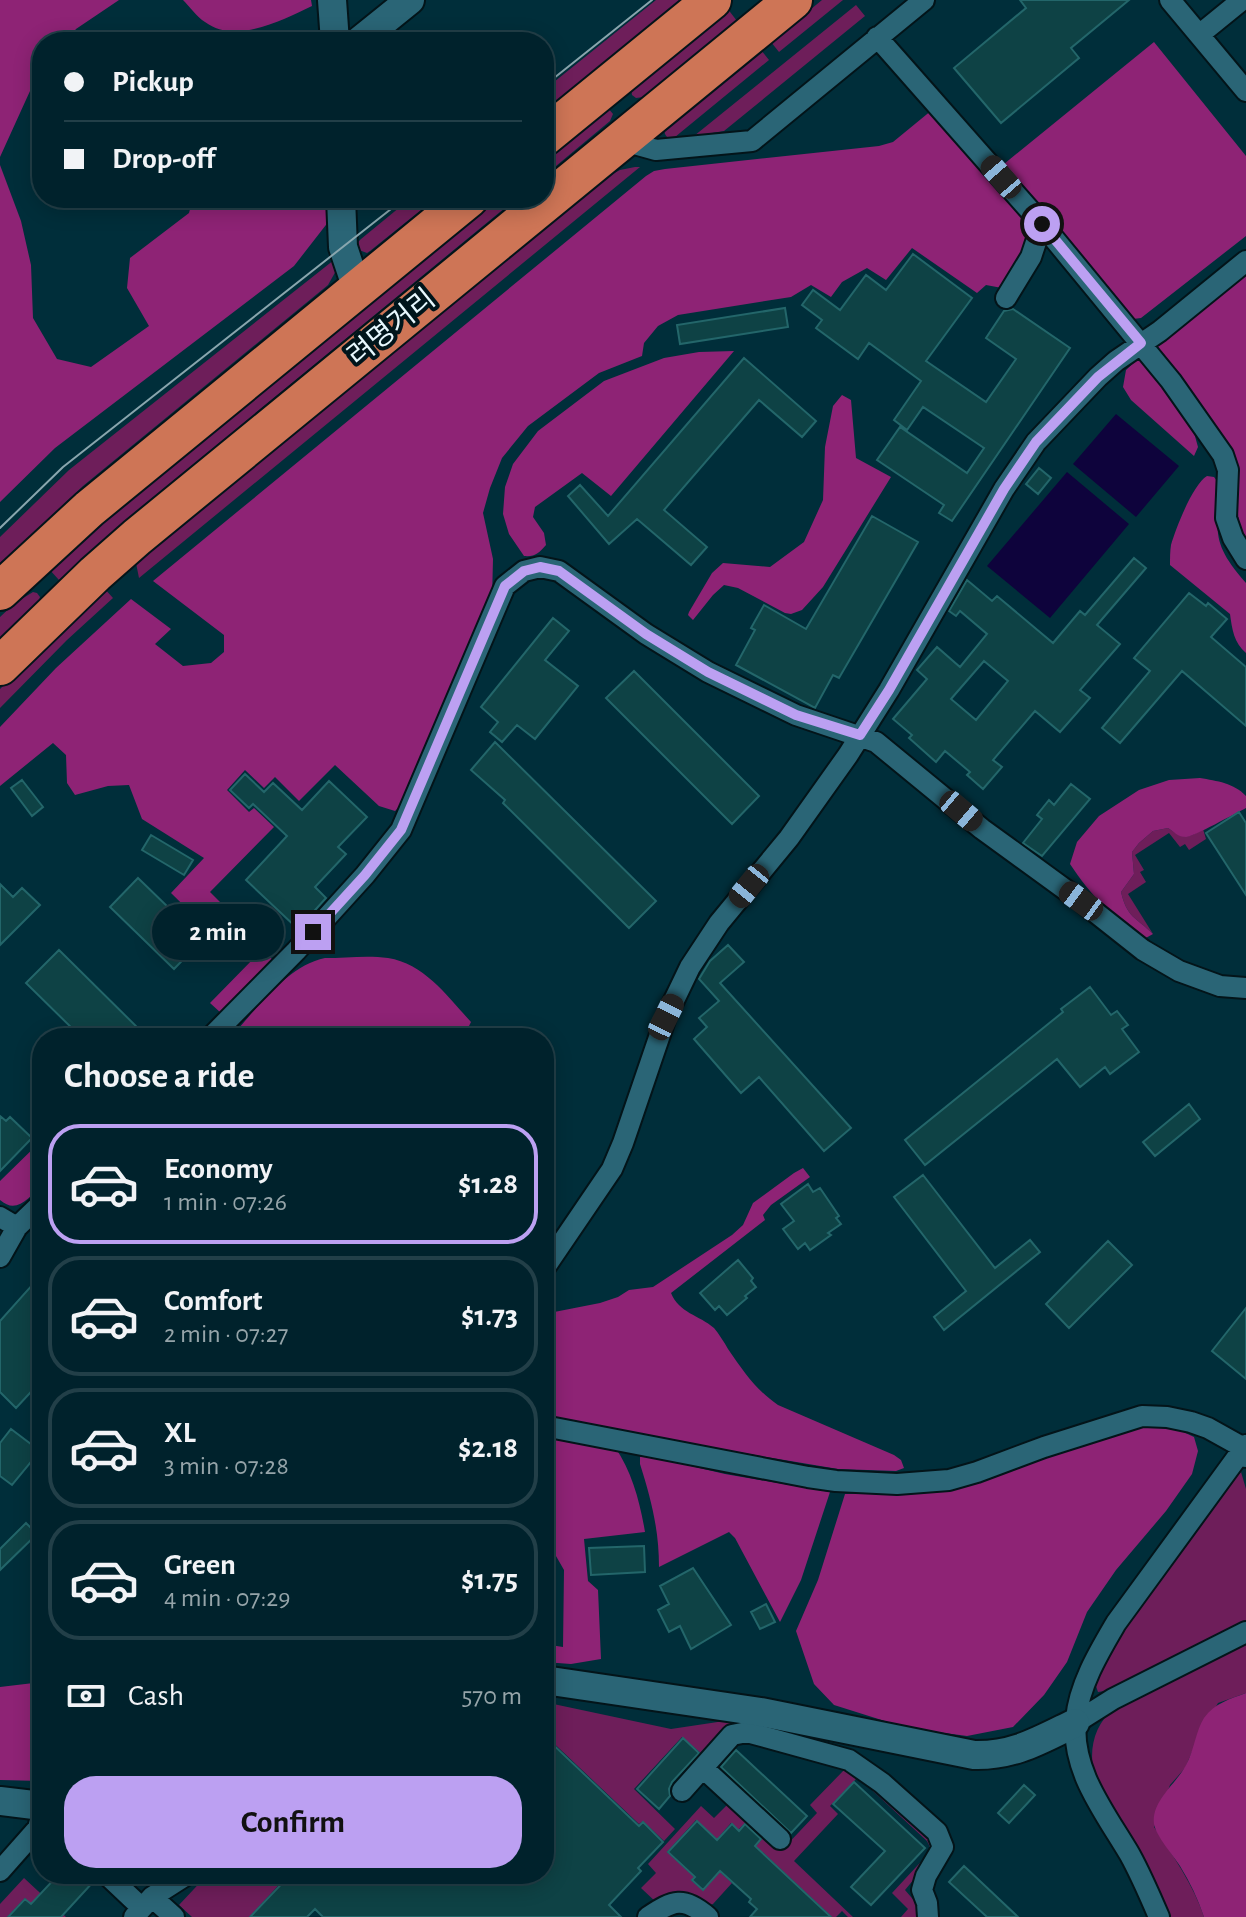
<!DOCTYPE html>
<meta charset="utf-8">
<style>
:root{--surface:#00222c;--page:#0a2a34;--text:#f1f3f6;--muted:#95a4a9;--line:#223f48;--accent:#bca0f2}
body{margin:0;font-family:"Alegreya Sans","Noto Sans KR",sans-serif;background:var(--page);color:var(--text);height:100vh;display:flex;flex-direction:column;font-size:30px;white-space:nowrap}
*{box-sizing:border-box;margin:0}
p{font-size:26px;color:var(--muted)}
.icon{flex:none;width:44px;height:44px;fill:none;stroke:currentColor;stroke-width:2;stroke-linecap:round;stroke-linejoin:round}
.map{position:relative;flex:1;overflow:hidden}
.side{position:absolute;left:32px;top:1028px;width:522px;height:856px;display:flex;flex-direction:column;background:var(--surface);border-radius:32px;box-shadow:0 4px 20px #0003,0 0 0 2px var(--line)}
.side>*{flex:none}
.banner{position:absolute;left:32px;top:32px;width:522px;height:176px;border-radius:32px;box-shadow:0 4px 20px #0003,0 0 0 2px var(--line);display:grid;align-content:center;height:176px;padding:0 32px;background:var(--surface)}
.end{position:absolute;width:36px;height:36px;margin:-18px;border:10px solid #bca0f2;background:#111;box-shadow:0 0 0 4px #111}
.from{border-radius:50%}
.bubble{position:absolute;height:56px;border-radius:28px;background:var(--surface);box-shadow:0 4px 20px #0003,0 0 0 2px var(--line);font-size:26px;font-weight:700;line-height:56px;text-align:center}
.car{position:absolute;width:24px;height:48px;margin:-24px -12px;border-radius:10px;box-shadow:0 0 6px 2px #0007;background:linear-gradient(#222 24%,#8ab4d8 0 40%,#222 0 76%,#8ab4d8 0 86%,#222 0)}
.banner b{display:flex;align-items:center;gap:28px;height:76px;font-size:30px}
.banner b+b{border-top:2px solid var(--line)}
.banner i{width:20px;height:20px;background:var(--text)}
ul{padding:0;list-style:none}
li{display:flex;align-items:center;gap:24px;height:120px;margin:0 16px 12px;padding:0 16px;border:4px solid var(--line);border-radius:32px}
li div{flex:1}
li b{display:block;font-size:30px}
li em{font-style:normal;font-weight:700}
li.current{border-color:var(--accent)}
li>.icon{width:72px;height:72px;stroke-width:1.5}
h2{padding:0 32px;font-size:36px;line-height:96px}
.pay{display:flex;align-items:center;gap:20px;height:88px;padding:0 32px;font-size:30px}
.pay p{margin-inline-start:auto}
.cta{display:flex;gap:16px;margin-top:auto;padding:16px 32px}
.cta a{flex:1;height:92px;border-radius:32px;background:var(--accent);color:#111;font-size:32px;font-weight:700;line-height:92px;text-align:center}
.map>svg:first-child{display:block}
.green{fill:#6e1e5a}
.forest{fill:#8e2375}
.water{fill:#0e033c}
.building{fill:#0e4245;stroke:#23666a;stroke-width:2;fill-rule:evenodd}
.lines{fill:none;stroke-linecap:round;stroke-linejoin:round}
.street-casing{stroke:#031419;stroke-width:24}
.secondary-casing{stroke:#031419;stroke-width:32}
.highway-casing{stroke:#031419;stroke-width:42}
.street{stroke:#2a6576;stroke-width:20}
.secondary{stroke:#2a6576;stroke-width:28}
.highway{stroke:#ce7556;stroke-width:38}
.tram{stroke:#89a6ae;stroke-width:2}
.route{stroke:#bca0f2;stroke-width:10}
.labels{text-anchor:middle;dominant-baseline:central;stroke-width:8;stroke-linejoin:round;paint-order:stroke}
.street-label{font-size:28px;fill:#e7f8fe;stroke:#00151b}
</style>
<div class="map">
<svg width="1246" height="1917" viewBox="0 0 1246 1917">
<rect width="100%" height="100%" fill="#002e3a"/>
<path class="green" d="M656,0H681L544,111V90Z
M822,0H843L779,52L771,42Z
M856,5L865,16L724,131L694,136Z
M727,8L737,21L644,97L636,98L632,95L631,87Z
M761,50L769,60L675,137L668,138C665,135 663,132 666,127Z
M608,108L613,114L610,121L544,176V156L601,109Z
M635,167H640L139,578L136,563L140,556L601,180L620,170Z
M411,198H436L370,251L367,253L359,250L358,242L361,239Z
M493,198H517L128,518L59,580L49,569L118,507Z
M339,256L337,269L328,285L83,486L0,565V537L69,470Z
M104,588L113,598L67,640L0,708V689Z
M33,592L37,593L40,597L38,604L0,640V617L15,603Z
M1168,828C1184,839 1187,839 1203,829L1206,839L1189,850L1185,844L1180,847L1169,833L1135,855L1144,870L1140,872L1146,882L1128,894L1153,934C1136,917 1127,918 1121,892L1134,874L1132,852L1139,843L1153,831Z
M1241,1472L1246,1489V1623L1111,1690L1098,1692L1096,1686L1109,1647L1118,1631L1236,1477Z
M1246,1641V1693L1218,1703L1195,1745L1185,1768L1170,1785L1154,1827C1173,1856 1193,1884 1204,1917H1168L1095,1778C1088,1751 1093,1726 1115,1707Z
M544,1702L671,1729L731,1720L751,1725L703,1755L682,1737L634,1789L675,1829L664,1841L643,1821L639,1824L544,1734Z
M847,1767L931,1835L934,1855L905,1890L917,1904L920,1917H901L908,1909L892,1893L930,1852V1847L927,1841Z
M845,1769L856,1779L830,1806L838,1814L794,1861L853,1917H848L842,1911L836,1917H832L756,1846L763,1838L746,1822L738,1830L731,1823L717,1839L696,1820L667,1852L694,1877L691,1880L703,1891L720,1872L732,1883L713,1904L708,1906L658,1904L641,1888L656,1873L648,1864L701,1806L714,1818L729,1803L781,1851L817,1813L810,1805Z
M208,1874H289L249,1917H192L179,1905Z
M24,1878L66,1917H42L27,1903L28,1901L25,1898L7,1917H0V1904Z"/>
<path class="forest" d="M0,0H119L76,29L66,42H42V75L30,91L0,157Z
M183,0H311L312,6C282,20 236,45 205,22C197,17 190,7 183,0Z
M1154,42L1246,156V236L1141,318L1133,319L1004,164Z
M932,110L1031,223C1036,240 1011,273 1002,288L986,285L977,293L912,248L886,280L867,268L842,282L831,297L811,285L791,297L678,315L658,326L644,343L642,356L599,373L528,426L502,458L490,488L483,513L493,559L492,599L402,804L395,811L379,806L335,765L299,801L275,777L264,788L245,770L227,790L249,812L254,808L274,827L210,892L240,922L221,942L171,893L204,858L142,819L129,785L108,786L75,795L67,783L66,755L53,743L0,786V727L56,668L131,599L171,629L155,644L183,666L211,663L224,652V635L153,581L646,176L654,171L665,169L879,146L893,142Z
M0,165L21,221L31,265L33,318L57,359L91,367L149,326L127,288L130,258L189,213L193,198H330L329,221L294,266L55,448L0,502Z
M1246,271V540C1234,521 1239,502 1238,481C1238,475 1236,468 1234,462L1151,347Z
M734,351L611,496L582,473L535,507L533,517L544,533L546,545C539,553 535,557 524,556L509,534L503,514L505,487L513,464L538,431L604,381L664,358L699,352Z
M1141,356L1193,429L1198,447L1194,456L1131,400L1123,387L1126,370Z
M842,395L851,400L856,458L891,477L823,587L802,610L791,614L785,613L738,588L724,585L713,595L693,620L688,615L689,612L712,573L723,563L770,567L804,542L823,500L825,447L833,406Z
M1207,476L1214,477L1220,485C1216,534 1212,544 1246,583V653C1234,643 1232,629 1230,614L1170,565C1170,558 1170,551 1171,545C1176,528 1193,484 1207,476Z
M1200,778C1217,781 1234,783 1246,796V808C1236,813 1193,837 1186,837C1178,837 1174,832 1168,828L1153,831L1139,843L1132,852L1134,874L1121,892C1127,918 1136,917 1153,934L1144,939C1113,917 1091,896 1070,864L1077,842L1099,816L1139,790L1169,780Z
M262,950L273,960L221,1013L210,1003Z
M325,958C345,958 368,955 388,958C425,964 448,997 471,1022L467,1030L449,1031L436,1038H230C256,1010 286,966 325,958Z
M42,1140V1185C29,1197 17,1215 0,1200V1181Z
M803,1168L810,1177L771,1205L763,1215L765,1220L671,1293C679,1313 699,1315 714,1328C719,1334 724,1342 728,1349C744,1372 755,1389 778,1405L894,1455L901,1460L904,1468L896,1471L838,1469L672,1441L544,1415V1314L600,1303L618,1297L629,1290L653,1287L732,1235L743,1225L753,1203L794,1173Z
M1141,1427L1177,1429L1194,1437L1198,1451L1192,1474L1166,1511L1116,1570L1087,1612L1067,1662L1044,1695L1013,1727L967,1736L907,1728L834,1705L814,1684L796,1631L818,1580L845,1494L914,1492L968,1485L1090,1442Z
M544,1434L615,1447C632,1472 640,1502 645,1532L584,1539L588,1581L598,1590L601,1659L571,1664L544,1662V1644L563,1647L564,1570L544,1535Z
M644,1455L725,1474L830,1492L801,1580L780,1622L735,1538L729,1532L659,1567C659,1529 651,1499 640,1464V1457Z
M42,1682V1781L0,1780V1687Z
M1246,1693V1917H1204C1198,1899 1190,1882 1180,1866C1173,1855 1156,1836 1154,1824C1151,1801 1177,1783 1186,1765C1194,1751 1196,1730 1204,1718C1215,1703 1230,1699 1246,1693Z"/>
<path class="water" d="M1116,414L1179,466L1136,517L1073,464Z
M1067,472L1129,524L1050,618L987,566Z"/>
<path class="building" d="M1020,0H1129L1071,48L1079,58L1001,123L954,68L1026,8Z
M913,254L972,298L926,361L986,402L1016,359L986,338L1004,311L1013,309L1070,348L952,521L939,513L944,505L877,460L900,427L967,473L984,448L923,407L907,430L894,420L921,381L869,343L858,359L816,328L822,320L802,305L813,290L840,310L866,275L886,290Z
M785,308L788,327L680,344L677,325Z
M744,358L816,421L802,437L759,400L664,510L707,547L691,565L637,519L609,544L568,496L580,485L608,516Z
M1039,468L1051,478L1038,494L1026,484Z
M872,516L918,542L839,678L833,675L815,708L736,665L755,630L751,628L764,605L806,629Z
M1134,558L1146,568L1097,625L1120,644L1080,690L1090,698L1060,732L1035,711L993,760L1002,767L983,789L967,775L970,772L945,751L936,762L909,738L912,735L893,719L927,679L917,670L937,647L960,667L987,634L960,611L956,616L949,611L967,580L992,601L997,596L1053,643L1080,611L1085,615ZM984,661L1008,681L976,720L951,699Z
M1189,593L1206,606L1208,603L1227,619L1211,637L1246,667V726L1182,671L1120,743L1102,728L1150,671L1134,658Z
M553,618L569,631L545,660L578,686L535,739L517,725L502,742L490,732L498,722L481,707Z
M634,671L759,796L732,824L606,698Z
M495,742L656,901L629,928L503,803L505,800L471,770Z
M245,774L264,792L273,783L302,810L329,781L367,817L338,847L346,854L315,887L326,898L298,929L246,880L287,836L253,804L249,808L230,790Z
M22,780L43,807L32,816L11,788Z
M1071,784L1090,799L1042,856L1023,843L1042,819L1037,815L1049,800L1054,805Z
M1239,812L1246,823V895L1206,833Z
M151,835L193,860L184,875L142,850Z
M138,878L202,940L174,969L110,907Z
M0,884L13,897L22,888L40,905L0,945Z
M728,945L744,962L720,983L851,1128L824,1151L759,1077L741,1093L694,1039L707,1027L699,1018L719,1001L699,979L710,961Z
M59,950L148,1038H82L26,983Z
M1090,987L1111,1015L1117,1011L1128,1025L1122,1029L1139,1052L1110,1074L1105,1067L1080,1087L1057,1059L925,1165L905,1140L1063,1012L1061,1009Z
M1189,1104L1200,1119L1155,1156L1143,1142Z
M0,1116L6,1121L10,1117L32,1138L0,1171Z
M923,1175L995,1268L1030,1240L1040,1252L944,1330L934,1317L966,1291L894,1197Z
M808,1184L813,1192L820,1188L839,1216L836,1218L841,1224L828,1233L831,1235L810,1250L805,1243L798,1249L783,1229L794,1221L781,1204Z
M1108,1241L1132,1265L1069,1328L1046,1304Z
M738,1260L753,1278L751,1281L756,1287L745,1296L747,1298L727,1315L719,1306L715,1310L700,1293Z
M42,1274V1380L16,1408L0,1392V1321Z
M1246,1308V1379L1212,1351Z
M11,1429L40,1451L12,1485L0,1476V1443Z
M26,1523L37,1534L0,1570V1549Z
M644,1546L645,1572L591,1575L589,1548Z
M693,1568L731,1625L691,1649L680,1626L669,1632L658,1610L669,1604L660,1586Z
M766,1604L775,1622L760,1629L751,1612Z
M544,1736L639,1826L643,1822L663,1842L638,1868L641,1871L609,1905L621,1917H323L315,1909L307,1917H250L291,1874H544Z
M683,1738L699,1753L672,1782L669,1789L670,1796L659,1809L637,1789Z
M736,1750L807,1816L791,1833L721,1767Z
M854,1782L925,1848L871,1905L851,1887L885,1851L833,1804Z
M1024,1785L1035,1795L1009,1823L998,1813Z
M697,1821L717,1840L732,1824L739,1831L745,1824L761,1839L755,1846L831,1917H750L757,1909L749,1902L751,1899L720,1871L703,1890L692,1880L695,1877L668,1852Z
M964,1866L1018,1917H987L949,1882Z
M59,1874H86L94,1881L61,1917H8L25,1899L31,1904Z"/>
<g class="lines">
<g class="street-casing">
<path id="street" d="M1170,0L1246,91
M1199,35L1242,0
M877,37L1042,224L1171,381L1223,455L1228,470L1226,518L1233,538L1246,559
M627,136L638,145L656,150L752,141L924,0
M1006,298L1031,257L1042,224
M210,1038L296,951L365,875L401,830L505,586L524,571L540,567L559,571L646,634L708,672L796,715L876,742L982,829L1081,901L1143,950L1179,971L1220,986L1246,988
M0,1217L17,1227
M0,1257L17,1227L42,1203
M544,1269L612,1169L623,1143L666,1017L690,967L719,923L789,838L848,755L889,690L1004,489L1036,442L1098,377L1116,361L1160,331L1246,261
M544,1426L808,1477L836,1481L897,1484L949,1480L977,1472L1044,1447L1142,1416L1167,1417L1191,1422L1208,1428L1244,1448L1246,1457
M1075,1723L1113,1699L1246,1632
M703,1768L780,1839
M682,1791L732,1735L747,1732L849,1760L882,1783L937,1832L943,1847L926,1876L922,1890L927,1903L928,1917
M0,1871L38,1828L42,1813
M106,1874L142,1908
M152,1897L174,1917
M134,1917L152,1897L188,1874
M648,1917C673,1900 684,1896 708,1917
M1159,1917C1150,1896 1141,1875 1130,1855C1106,1814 1070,1770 1076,1719C1079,1685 1099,1652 1116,1623L1246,1445"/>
</g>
<g class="secondary-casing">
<path id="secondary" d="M332,0L335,42
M358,42L410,0
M341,198L343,247L357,289
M544,1680L761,1712L974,1755C1014,1756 1040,1740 1075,1723
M0,1801L42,1806"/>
</g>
<g class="highway-casing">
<path id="highway" d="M544,137L712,0
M0,591L89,509L469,198
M0,666L95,574L137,537L793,0"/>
</g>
<use href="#street" class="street"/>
<use href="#secondary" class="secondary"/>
<use href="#highway" class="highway"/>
<path class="tram" d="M544,86L652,0
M0,528L63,467L405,198"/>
</g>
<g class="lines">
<path class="route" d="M313,932L365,875L401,830L505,586L524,571L540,567L559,571L646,634L708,672L796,715L860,735L889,690L1004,489L1036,442L1098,377L1141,343L1042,224"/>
</g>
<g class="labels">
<g class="street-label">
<text transform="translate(392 328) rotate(-39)">려명거리</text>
</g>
</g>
</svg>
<i class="end from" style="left:1042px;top:224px"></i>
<i class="end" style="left:313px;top:932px"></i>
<div class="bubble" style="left:152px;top:904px;width:132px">2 min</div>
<i class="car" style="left:1001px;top:177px;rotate:319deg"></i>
<i class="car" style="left:961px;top:811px;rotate:130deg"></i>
<i class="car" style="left:749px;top:886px;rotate:219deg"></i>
<i class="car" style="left:1081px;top:901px;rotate:306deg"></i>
<i class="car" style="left:666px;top:1017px;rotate:26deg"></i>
<div class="banner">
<b><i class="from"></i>Pickup</b>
<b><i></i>Drop-off</b>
</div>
<section class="side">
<h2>Choose a ride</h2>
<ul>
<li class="current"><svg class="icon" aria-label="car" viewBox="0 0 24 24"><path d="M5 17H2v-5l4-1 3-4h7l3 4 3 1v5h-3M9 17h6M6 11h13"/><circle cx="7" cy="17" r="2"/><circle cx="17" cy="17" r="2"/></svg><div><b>Economy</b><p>1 min · 07:26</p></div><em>$1.28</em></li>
<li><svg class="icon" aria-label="car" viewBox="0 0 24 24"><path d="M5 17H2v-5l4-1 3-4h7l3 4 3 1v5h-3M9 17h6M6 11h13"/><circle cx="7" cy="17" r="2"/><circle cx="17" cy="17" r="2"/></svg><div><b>Comfort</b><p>2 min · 07:27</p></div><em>$1.73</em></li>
<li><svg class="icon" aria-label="car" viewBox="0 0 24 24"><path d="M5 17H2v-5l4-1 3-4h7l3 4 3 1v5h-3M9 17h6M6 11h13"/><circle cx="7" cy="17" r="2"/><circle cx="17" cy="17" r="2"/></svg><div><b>XL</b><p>3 min · 07:28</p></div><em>$2.18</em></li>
<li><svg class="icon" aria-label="car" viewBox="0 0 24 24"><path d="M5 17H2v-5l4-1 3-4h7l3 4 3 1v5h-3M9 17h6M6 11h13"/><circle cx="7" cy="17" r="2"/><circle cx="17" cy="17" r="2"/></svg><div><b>Green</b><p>4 min · 07:29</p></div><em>$1.75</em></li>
</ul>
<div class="pay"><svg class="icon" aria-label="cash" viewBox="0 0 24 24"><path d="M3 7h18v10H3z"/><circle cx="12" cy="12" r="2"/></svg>Cash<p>570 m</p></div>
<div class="cta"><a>Confirm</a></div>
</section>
</div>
